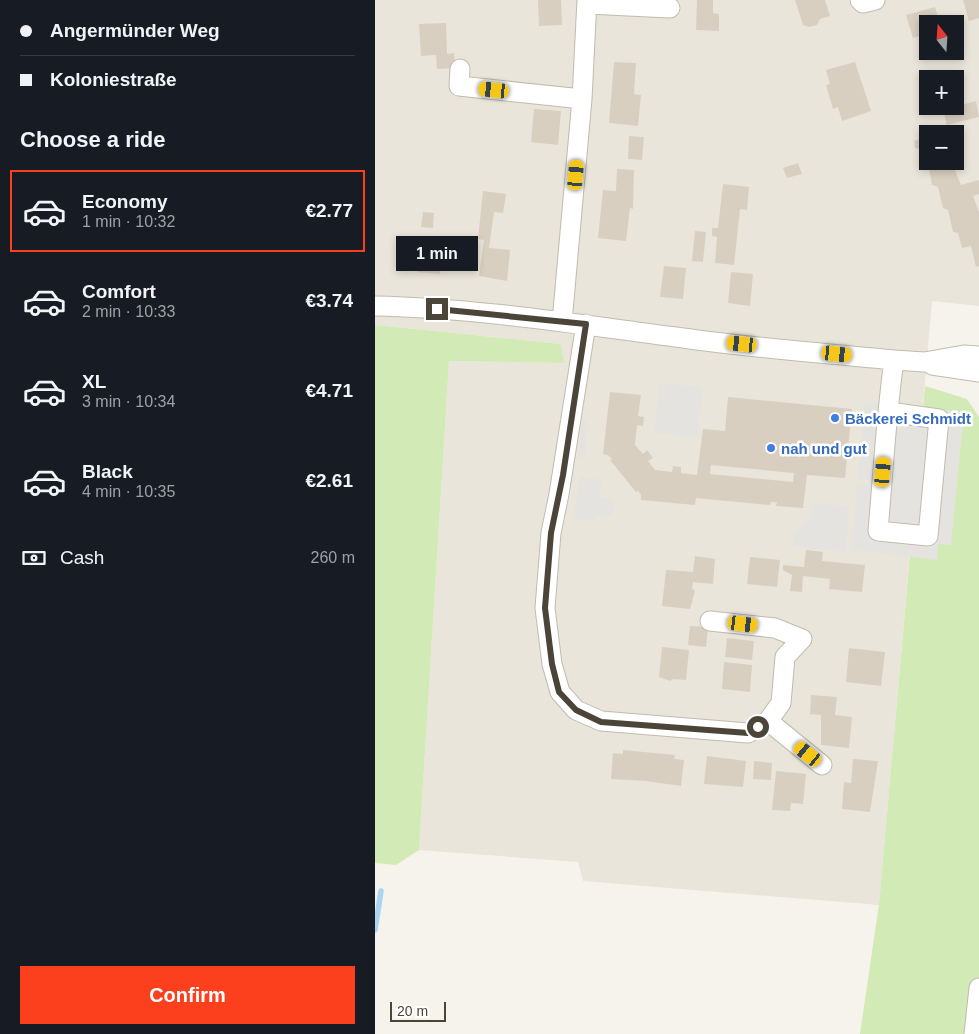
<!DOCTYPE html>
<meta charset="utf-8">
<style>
:root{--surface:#171b24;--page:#242831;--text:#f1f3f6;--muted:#9ea1a6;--line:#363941;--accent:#fc3f1d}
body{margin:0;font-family:Helvetica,sans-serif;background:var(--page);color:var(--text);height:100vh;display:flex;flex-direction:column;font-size:19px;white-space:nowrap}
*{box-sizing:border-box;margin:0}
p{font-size:16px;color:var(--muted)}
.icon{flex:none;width:28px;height:28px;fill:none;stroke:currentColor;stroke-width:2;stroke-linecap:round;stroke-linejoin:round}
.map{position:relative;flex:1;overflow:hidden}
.details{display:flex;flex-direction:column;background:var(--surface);width:375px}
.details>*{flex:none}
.hud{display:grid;align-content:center;height:110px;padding:0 20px;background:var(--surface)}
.needle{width:32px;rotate:343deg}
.fabs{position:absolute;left:544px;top:15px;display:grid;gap:10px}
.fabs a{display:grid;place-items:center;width:45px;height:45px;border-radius:0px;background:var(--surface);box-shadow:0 2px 8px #0003;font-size:25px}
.scale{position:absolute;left:15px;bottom:12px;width:56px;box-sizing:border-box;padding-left:5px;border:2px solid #4b4439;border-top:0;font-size:14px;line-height:18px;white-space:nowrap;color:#4b4439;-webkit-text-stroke:4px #fff;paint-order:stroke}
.end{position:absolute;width:22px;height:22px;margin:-11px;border:6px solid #4b4439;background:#fff;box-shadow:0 0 0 2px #fff}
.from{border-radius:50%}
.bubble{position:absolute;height:35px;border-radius:0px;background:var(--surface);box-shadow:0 2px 8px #0003;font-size:16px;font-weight:700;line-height:35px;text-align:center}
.car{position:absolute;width:15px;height:30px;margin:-15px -8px;border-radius:6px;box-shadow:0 0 4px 1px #0007;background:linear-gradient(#f5c518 24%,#345 0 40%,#f5c518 0 76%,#345 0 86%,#f5c518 0)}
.hud b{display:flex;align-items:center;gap:18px;height:48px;font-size:19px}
.hud b+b{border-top:1px solid var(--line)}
.hud i{width:12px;height:12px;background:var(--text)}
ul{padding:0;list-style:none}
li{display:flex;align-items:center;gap:15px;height:82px;margin:0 10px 8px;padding:0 10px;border:2px solid transparent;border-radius:0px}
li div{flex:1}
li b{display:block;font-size:19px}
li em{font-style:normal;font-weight:700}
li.selected{border-color:var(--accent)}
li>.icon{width:45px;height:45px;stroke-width:1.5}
h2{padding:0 20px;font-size:22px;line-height:60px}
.pay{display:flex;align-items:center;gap:12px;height:55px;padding:0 20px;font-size:19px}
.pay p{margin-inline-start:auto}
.button{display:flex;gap:10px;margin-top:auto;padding:10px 20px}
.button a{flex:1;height:58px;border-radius:0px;background:var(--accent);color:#fff;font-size:20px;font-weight:700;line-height:58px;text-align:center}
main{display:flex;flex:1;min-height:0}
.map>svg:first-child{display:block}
.residential{fill:#eae5da;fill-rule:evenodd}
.green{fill:#d2eab5}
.parking{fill:#e5e3e0}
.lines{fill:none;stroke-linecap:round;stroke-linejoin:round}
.stream{stroke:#a9d4f2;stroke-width:5.5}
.building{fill:#d8cfc1;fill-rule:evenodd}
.minor-casing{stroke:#c2bbae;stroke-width:21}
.minor{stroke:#fff;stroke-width:19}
.route{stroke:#4b4439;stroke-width:6}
.shop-dot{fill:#3f7fe0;stroke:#fff;stroke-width:2}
.labels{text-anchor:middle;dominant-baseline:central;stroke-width:5;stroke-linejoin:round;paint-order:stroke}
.shop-label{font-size:15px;font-weight:bold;fill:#366cbe;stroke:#fff;text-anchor:start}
</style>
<main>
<section class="details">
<div class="hud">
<b><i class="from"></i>Angermünder Weg</b>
<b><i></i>Koloniestraße</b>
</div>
<h2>Choose a ride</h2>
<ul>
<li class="selected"><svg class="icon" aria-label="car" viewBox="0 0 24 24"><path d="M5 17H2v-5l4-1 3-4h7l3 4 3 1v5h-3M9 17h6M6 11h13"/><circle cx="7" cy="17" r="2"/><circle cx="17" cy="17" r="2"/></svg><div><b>Economy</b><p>1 min · 10:32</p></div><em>€2.77</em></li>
<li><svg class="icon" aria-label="car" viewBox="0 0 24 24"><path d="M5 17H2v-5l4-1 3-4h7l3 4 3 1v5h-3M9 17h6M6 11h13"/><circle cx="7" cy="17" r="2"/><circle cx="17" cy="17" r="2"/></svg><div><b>Comfort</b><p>2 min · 10:33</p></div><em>€3.74</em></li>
<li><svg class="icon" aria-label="car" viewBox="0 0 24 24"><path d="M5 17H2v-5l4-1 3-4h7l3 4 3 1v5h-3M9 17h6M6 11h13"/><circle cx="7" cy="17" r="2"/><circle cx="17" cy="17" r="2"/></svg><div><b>XL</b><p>3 min · 10:34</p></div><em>€4.71</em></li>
<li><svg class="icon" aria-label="car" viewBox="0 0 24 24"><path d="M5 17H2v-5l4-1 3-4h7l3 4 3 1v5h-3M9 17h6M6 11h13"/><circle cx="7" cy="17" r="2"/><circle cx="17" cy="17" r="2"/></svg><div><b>Black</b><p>4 min · 10:35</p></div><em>€2.61</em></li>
</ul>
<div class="pay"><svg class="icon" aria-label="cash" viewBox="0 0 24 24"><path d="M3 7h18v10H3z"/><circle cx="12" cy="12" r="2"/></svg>Cash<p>260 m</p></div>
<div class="button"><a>Confirm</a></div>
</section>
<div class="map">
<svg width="604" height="1034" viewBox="0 0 604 1034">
<rect width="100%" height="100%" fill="#f6f3ec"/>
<path class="residential" d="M0,0H604V306L557,301L504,905L208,881L203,862L44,850L74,361L189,363L186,344L0,325ZM552,24H580V51H552ZM552,79H580V106H552ZM552,134H580V161H552Z"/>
<path class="green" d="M0,325L186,344L189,363L74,361L44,850L21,865L0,863Z
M550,386L592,399L604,417V1034H485L504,904Z"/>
<path class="parking" d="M284,383L328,387L322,437L279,433Z
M490,402L589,412L576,545L563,544L562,560L476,550L482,484L497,485V479H482Z
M208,418L213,424L210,456L202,460Z
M205,476L227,480L224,497L240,500L237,517L222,514L220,522L197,518Z
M438,503L474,506L471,552L417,546L419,533L437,516Z"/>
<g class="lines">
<path class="stream" d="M0,930L6,891"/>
</g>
<path class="building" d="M163,0H186L187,25L164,26Z
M322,0H338V13L344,14V31L321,30Z
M420,0H450L455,16L445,19L442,25L434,27L428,25Z
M588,0H604V18L594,21Z
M560,7L565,24H552V34L538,38L531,15Z
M71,23L72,54L79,53L80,68L62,69L61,55L46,56L44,24Z
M239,62L261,63L259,94L266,95L263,126L234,123Z
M480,62L496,111L467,121L463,107L458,109L451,85L455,84L451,70Z
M601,101L604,117L572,125L568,110Z
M159,109L186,111L183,145L156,142Z
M254,136L269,137L267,160L253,159Z
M552,137V161H576L586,185L604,180V194L598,196L604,212V266L601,267L596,246L587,248L583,233L578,232L573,210L568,208L563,187L557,185L554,168L551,169L545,149L540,148L539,141Z
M423,163L427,174L412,178L408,168Z
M242,169L259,170L258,209L255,208L251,241L223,238L228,190L241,191Z
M348,184L374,187L372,210L365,209L359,265L340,263L342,237L337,236V228H343Z
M108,191L131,194L128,213L119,212L114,248L135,250L132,281L104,276L109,240L103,239Z
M48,212L59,213L58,228L46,227Z
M320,231L331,232L328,262L317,261Z
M55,237L66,238V243H68L65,274L42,272L45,241L54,242Z
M289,266L311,268L308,299L285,297Z
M356,272L378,274L375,306L353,303Z
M235,392L266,395L263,416L269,417L268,426L262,425L260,445L268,454L272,450L278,458L273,461L280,470L297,472L298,466L306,467V473L322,475L328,429L350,431L353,397L477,409L470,478L432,475L428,508L401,506L402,502H396L395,505L321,498L320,505L266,500V495L263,491L261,492L235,460L237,459L233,455L228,454ZM336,465L419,473L418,482L335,474Z
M431,550L448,552L447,561L490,565L487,592L454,589L455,579L428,576L427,592L415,591L417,575L408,570V565L429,567Z
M320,556L340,559L338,584L318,582L317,588L320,591L315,609L287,606L291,570L318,572Z
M375,557L405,560L402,587L372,584Z
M315,626L333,627L331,647L313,645Z
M352,638L379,641L377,660L350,657Z
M287,647L314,650L311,680L298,679L295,681L284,677Z
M474,648L510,652L506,686L471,682Z
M349,662L377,665L375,692L347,689Z
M436,695L462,697L460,715L477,717L474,748L446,745V715L435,714Z
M248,750L300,755L299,759L309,760L306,786L271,781L236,779L238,753L248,754Z
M332,756L371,761L368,787L329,784Z
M478,759L503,761L495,812L467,809L469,782L476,783Z
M379,761L397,763L396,780L378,779Z
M401,771L431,774L428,804L416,803L415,811L397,810Z"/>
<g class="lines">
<g class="minor-casing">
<path id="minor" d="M485,0L488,3L500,0
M212,4L295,8
M85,69L84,86L207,99
M0,306C103,308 206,325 308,338C378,348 448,353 519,360L549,362L589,355L604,356
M187,322L207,99L212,0
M211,324L184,494L176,533L170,608L177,664L185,692L201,710L226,721L373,733L393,721L406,703L410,657L427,639L400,628L335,621
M557,365L604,372
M514,412L564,419L553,536L503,531C508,474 511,417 519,360
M393,721L447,765
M599,1034L604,988"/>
</g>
<use href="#minor" class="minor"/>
</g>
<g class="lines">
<path class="route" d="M62,309L211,324L188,475L176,533L170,608L177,664L184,692L201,710L226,722L373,733L383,727"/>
</g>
<g class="shop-dot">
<circle cx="460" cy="418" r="5"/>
<circle cx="396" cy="448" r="5"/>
</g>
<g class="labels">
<g class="shop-label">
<text x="470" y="418">Bäckerei Schmidt</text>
<text x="406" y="448">nah und gut</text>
</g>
</g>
</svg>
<div class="fabs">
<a><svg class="needle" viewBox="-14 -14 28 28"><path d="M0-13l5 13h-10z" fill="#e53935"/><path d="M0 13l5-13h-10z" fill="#9ea1a6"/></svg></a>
<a>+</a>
<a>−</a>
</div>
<div class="scale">20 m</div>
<i class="end from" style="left:383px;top:727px"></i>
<i class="end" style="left:62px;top:309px"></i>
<div class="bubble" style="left:21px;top:236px;width:82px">1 min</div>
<i class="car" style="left:119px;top:90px;rotate:276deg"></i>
<i class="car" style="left:201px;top:175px;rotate:5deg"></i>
<i class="car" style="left:367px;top:344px;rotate:276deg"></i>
<i class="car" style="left:462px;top:354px;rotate:96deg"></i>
<i class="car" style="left:508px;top:472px;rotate:5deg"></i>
<i class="car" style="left:368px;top:624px;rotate:97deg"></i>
<i class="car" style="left:433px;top:754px;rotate:309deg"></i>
</div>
</main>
